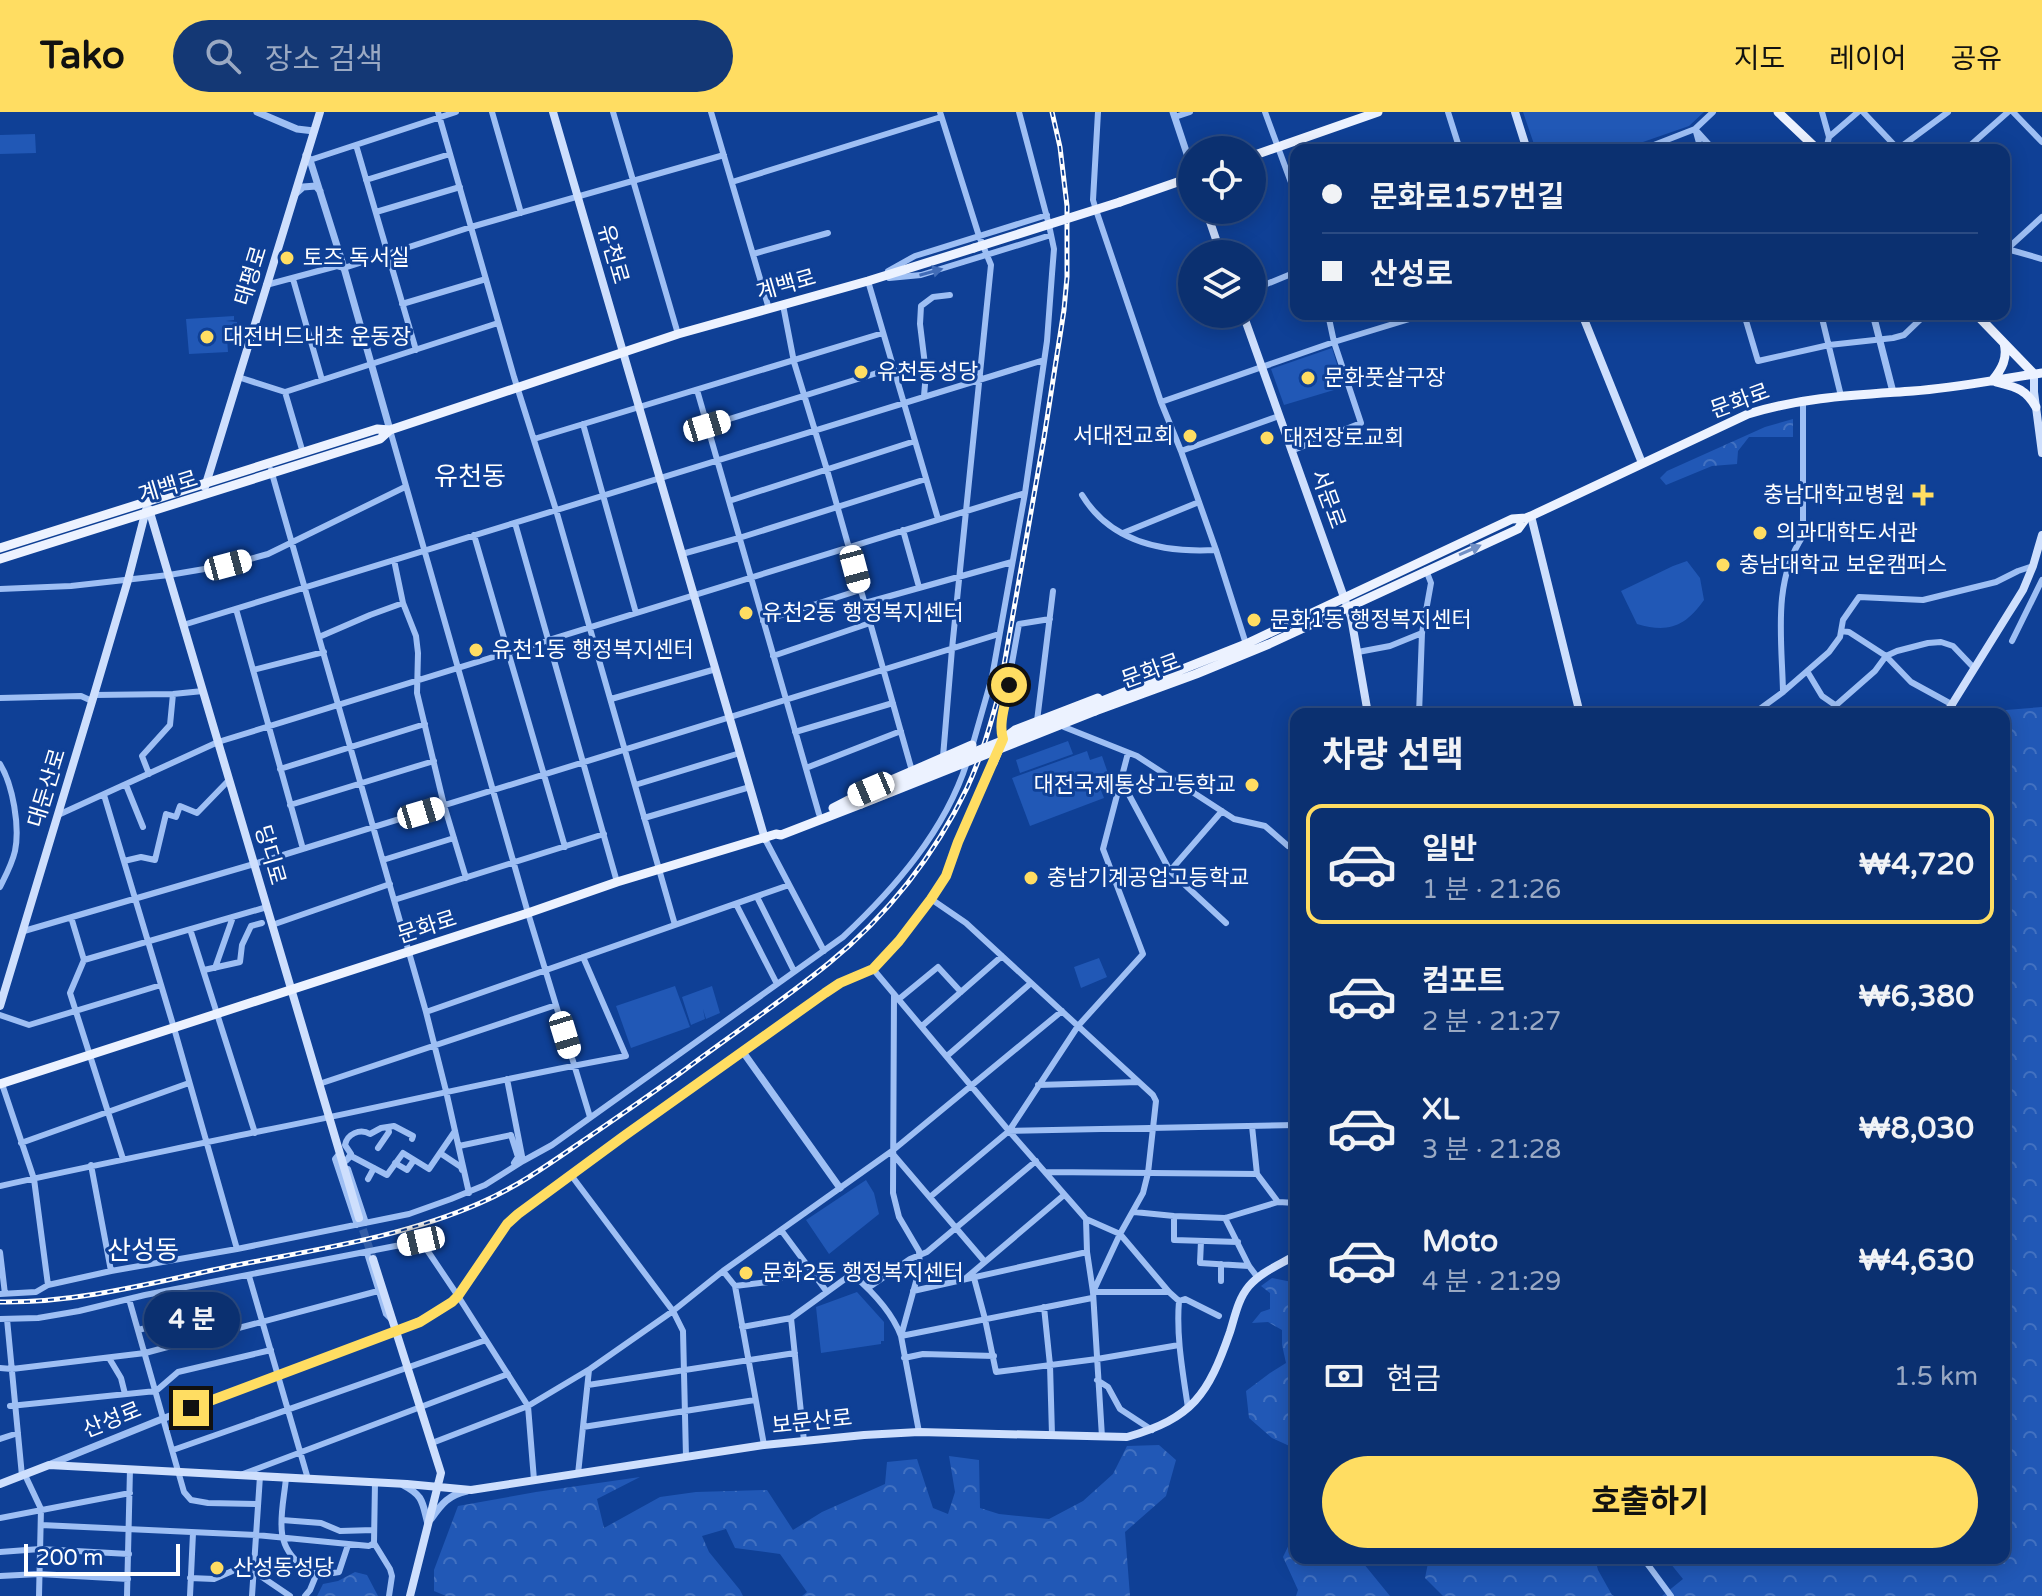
<!DOCTYPE html>
<html lang="ko">
<meta charset="utf-8">
<style>
:root{--surface:#0b3070;--page:#143875;--text:#f1f3f6;--muted:#9aa9c3;--line:#2b4b83;--accent:#ffdd62}
body{margin:0;font-family:"Varela Round","Noto Sans KR",sans-serif;background:var(--page);color:var(--text);height:100vh;display:flex;flex-direction:column;font-size:30px;white-space:nowrap}
*{box-sizing:border-box;margin:0}
p{font-size:26px;color:var(--muted)}
.icon{flex:none;width:44px;height:44px;fill:none;stroke:currentColor;stroke-width:2;stroke-linecap:round;stroke-linejoin:round}
.map{position:relative;flex:1;overflow:hidden}
.sheet{position:absolute;left:1290px;top:596px;width:720px;height:856px;display:flex;flex-direction:column;background:var(--surface);border-radius:16px;box-shadow:0 4px 20px #0003,0 0 0 2px var(--line)}
.sheet>*{flex:none}
.banner{position:absolute;left:1290px;top:32px;width:720px;height:176px;border-radius:16px;box-shadow:0 4px 20px #0003,0 0 0 2px var(--line);display:grid;align-content:center;height:176px;padding:0 32px;background:var(--surface)}
.controls{position:absolute;left:1178px;top:24px;display:grid;gap:16px}
.controls a{display:grid;place-items:center;width:88px;height:88px;border-radius:50%;background:var(--surface);box-shadow:0 4px 20px #0003,0 0 0 2px var(--line);font-size:40px}
.scale{position:absolute;left:24px;bottom:20px;width:156px;box-sizing:border-box;padding-left:8px;border:4px solid #fff;border-top:0;font-size:22px;line-height:28px;white-space:nowrap;color:#fff;-webkit-text-stroke:6px #0f4096;paint-order:stroke}
.end{position:absolute;width:36px;height:36px;margin:-18px;border:10px solid #ffdd62;background:#111;box-shadow:0 0 0 4px #111}
.from{border-radius:50%}
.bubble{position:absolute;height:56px;border-radius:28px;background:var(--surface);box-shadow:0 4px 20px #0003,0 0 0 2px var(--line);font-size:26px;font-weight:700;line-height:56px;text-align:center}
.car{position:absolute;width:24px;height:48px;margin:-24px -12px;border-radius:10px;box-shadow:0 0 6px 2px #0007;background:linear-gradient(#fff 24%,#345 0 40%,#fff 0 76%,#345 0 86%,#fff 0)}
.banner b{display:flex;align-items:center;gap:28px;height:76px;font-size:30px}
.banner b+b{border-top:2px solid var(--line)}
.banner i{width:20px;height:20px;background:var(--text)}
ul{padding:0;list-style:none}
li{display:flex;align-items:center;gap:24px;height:120px;margin:0 16px 12px;padding:0 16px;border:4px solid transparent;border-radius:16px}
li div{flex:1}
li b{display:block;font-size:30px}
li em{font-style:normal;font-weight:700}
li.active{border-color:var(--accent)}
li>.icon{width:72px;height:72px;stroke-width:1.5}
h2{padding:0 32px;font-size:36px;line-height:96px}
.pay{display:flex;align-items:center;gap:20px;height:88px;padding:0 32px;font-size:30px}
.pay p{margin-inline-start:auto}
.button{display:flex;gap:16px;margin-top:auto;padding:16px 32px}
.button a{flex:1;height:92px;border-radius:48px;background:var(--accent);color:#111;font-size:32px;font-weight:700;line-height:92px;text-align:center}
header{display:flex;align-items:center;gap:48px;box-sizing:border-box;height:112px;padding:0 40px;background:var(--accent);color:#111}
header strong{font-size:38px}
nav{display:flex;gap:44px;margin-inline-start:auto;font-size:28px}
.search{width:560px;height:72px;background:var(--page);display:flex;align-items:center;gap:20px;box-sizing:border-box;padding:0 28px;border-radius:44px;color:var(--muted);font-size:30px}
.map>svg:first-child{display:block}
.forest{fill:url(#forest-crowns)}
.green{fill:#2158b6}
.lines{fill:none;stroke-linecap:round;stroke-linejoin:round}
.secondary-tunnel{stroke:#335da6;stroke-width:8;stroke-dasharray:8 4;stroke-linecap:butt}
.minor{stroke:#9ebff4;stroke-width:6}
.tertiary{stroke:#9ebff4;stroke-width:7}
.secondary{stroke:#cedffd;stroke-width:8}
.primary{stroke:#ecf2ff;stroke-width:9}
.rail-casing{stroke:#fff;stroke-width:5}
.rail{stroke:#0f4096;stroke-width:2;stroke-dasharray:6;stroke-linecap:butt}
.primary-bridge{stroke:#ecf2ff;stroke-width:9}
.oneway{fill:#416cb7}
.oneway2{fill:#7290c5}
.route{stroke:#ffdd62;stroke-width:10}
.poi-dot{fill:#ffdd62;stroke:#0f4096;stroke-width:3}
.labels{text-anchor:middle;dominant-baseline:central;stroke-width:6;stroke-linejoin:round;paint-order:stroke}
.street-label{font-size:22px;fill:#fff;stroke:#0f4096}
.poi-label{font-size:22px;fill:#fff;stroke:#0f4096;text-anchor:start}
.quarter-label{font-size:26px;fill:#fff;stroke:#0f4096}
</style>
<header>
<strong>Tako</strong>
<div class="search"><svg class="icon" aria-label="search" viewBox="0 0 24 24"><circle cx="10" cy="10" r="6"/><path d="M15 15l6 6"/></svg>장소 검색</div>
<nav><a>지도</a><a>레이어</a><a>공유</a></nav>
</header>
<div class="map">
<svg width="2042" height="1484" viewBox="0 0 2042 1484">
<defs>
<pattern id="forest-crowns" width="20" height="18" patternUnits="userSpaceOnUse" patternTransform="scale(2)"><rect width="20" height="18" fill="#2158b6"/><path d="M2 6a3 3 0 1 1 6 0M12 15a3 3 0 1 1 6 0" fill="none" stroke="#4271c1"/></pattern>
</defs>
<rect width="100%" height="100%" fill="#0f4096"/>
<path class="forest" d="M1793,307V325H1749L1738,339L1737,352L1712,354L1666,373L1660,366L1667,359L1765,315Z
M2042,595V1484H1662L1683,1467L1666,1446H2004V602H2001L2006,598Z
M1272,1166L1292,1170L1296,1189V1337L1272,1326L1249,1306L1246,1279L1270,1261L1286,1251L1282,1233V1218L1268,1210L1252,1211L1261,1200L1270,1197V1181L1261,1174Z
M1159,1333L1176,1348L1166,1384L1125,1420L1130,1484H802L807,1480L780,1442L735,1436L726,1417L702,1424L709,1440L740,1478L743,1484H446L434,1479V1458L458,1394L536,1380L640,1365L597,1387L604,1416L660,1385L696,1380L767,1378L793,1418L822,1400L885,1372L887,1350L917,1347L933,1396L948,1402L955,1380L949,1344L979,1348L980,1396L999,1402L1049,1407L1083,1389L1113,1362L1127,1334Z
M1296,1418V1446H1359L1390,1484H1296L1298,1478L1283,1445Z
M1429,1446H1595L1598,1458L1612,1483L1614,1484H1443L1425,1466Z
M355,1460L367,1463L378,1484H317L323,1472L338,1469Z"/>
<path class="green" d="M1523,0H1704L1689,14L1620,38H1536Z
M35,22L36,41L0,42V23Z
M234,204V208L226,209L237,210V225L227,226L228,240L189,242L186,207Z
M1332,236L1344,275L1284,293L1271,257Z
M1687,449L1700,466L1704,488C1685,515 1668,521 1637,512L1621,479L1673,454Z
M1068,629L1073,642L1020,661L1016,648Z
M1087,639L1090,648L1102,644L1110,667L1098,671L1104,686L1030,714L1012,666Z
M1099,846L1107,865L1081,876L1074,855Z
M675,874L690,915L631,936L616,894Z
M712,874L720,901L706,907L703,897L705,907L691,913L682,885Z
M866,1068L874,1081L879,1102L829,1142L806,1108Z
M857,1180L884,1210V1229H881V1232L821,1241L816,1195Z"/>
<g class="lines">
<path class="secondary-tunnel" d="M359,1106L373,1147"/>
<path class="minor" d="M438,0L514,265L556,398L675,813
M492,0L521,101
M613,0L678,222
M711,0L769,197
M940,0L979,124L991,153L952,537L943,645
M1098,0L1093,88L1096,98L1161,290L1181,339L1216,438L1246,532L1245,536
M1265,0L1296,84
M1448,0L1460,38
M1822,0L1829,25
M1863,0L1899,38
M2013,0L2042,30
M1175,5L1190,0
M1695,17L1714,38
M1696,20L1701,38
M356,33L416,238
M1898,37L1948,0
M1641,38L1695,17L1713,0
M1826,38L1829,25L1858,0
M1965,38L2008,0
M310,48L456,0
M366,68L450,42
M732,70L941,5
M376,100L460,75
M2007,137L2042,105
M2007,137L2042,147
M753,142L828,121
M888,159L915,144L1047,103
M889,166L921,163L1051,123
M293,167L322,268
M868,169L938,407
M266,173L337,154L344,156L471,115L724,43
M1252,178L1296,160
M402,192L486,167
M783,193L794,250L827,358L912,659
M1744,202L1758,249L1829,233L1893,226L1904,223L1926,202
M1821,202L1841,284
M238,265L285,280L498,211
M697,278L819,702
M285,280L303,341
M924,284L926,261L920,212L921,194L933,185L950,183
M1161,290L1334,230L1426,202
M583,312L636,501
M707,314L893,256
M390,318L528,801L590,1005
M534,327L883,221
M1181,339L1279,304
M1291,339L1361,311L1334,230L1328,202
M271,358L426,900L446,979L469,1081
M1082,383C1111,431 1164,441 1216,438
M729,389L915,329
M515,411L617,770
M903,418L919,475
M1123,421L1199,390
M474,423L565,735
M682,442L739,426L926,367
M394,448L403,491L416,524L418,541L417,581L444,693L466,766
M0,477L71,474L169,463L228,453L268,442L405,375
M865,491L1012,450
M236,497L303,737
M763,509L860,478
M183,513L1044,248
M1841,519L1849,520L1886,544L1911,570L1953,593
M319,525L370,503L403,491
M2012,529L2042,468
M1358,540L1390,534L1422,521
M773,544L870,511
M253,558L324,540
M1807,559L1822,584L1835,593
M1783,580C1782,528 1772,470 1803,424V288
M94,583L173,582L203,579
M0,586L81,584L92,589
M611,587L716,557
M1419,602L1422,521L1431,471L1426,458
M1753,602L1783,580L1829,540L1840,525L1843,508L1859,485L1923,488L1996,470L2018,459L2033,454
M1826,602L1875,559L1886,544L1897,539L1928,531L1941,530L1953,534L1974,556
M1037,609L1053,479
M1064,615L1137,644L1234,707L1265,714L1288,734
M795,620L893,591
M1005,630L1001,622V612L1019,512L1050,507
M972,635L992,565L1025,381L1047,229L1052,162L1054,137L1049,113L1019,0
M0,652C13,673 20,715 15,739C12,752 6,763 0,775
M806,656L901,619
M280,657L425,612
M149,662L142,644L170,613L173,582
M1121,672L1128,681L1170,759L1226,811
M126,673L143,715
M635,673L740,641
M104,683L174,916L237,1137
M290,693L434,649
M58,703L218,630L1025,381
M644,706L750,675
M765,727L824,839
M383,748L454,726
M124,749L141,745L155,748L166,702L176,705L180,694L197,701L229,668
M1170,759L1222,699
M757,785L794,859
M931,787L966,811L1153,983L1156,989L1148,1061L1143,1081L1120,1122L1093,1180H1169
M394,788L604,722
M736,792L777,872
M71,805L84,848L70,881L123,1047
M272,813L390,772
M190,817L255,1021
M24,819L254,752L999,522
M84,848L267,795
M215,856L233,805
M873,857L1009,1019L1296,1013
M204,858L240,850L242,833L251,814L262,811
M894,882L893,1081L899,1105L919,1139L920,1155L901,1224L919,1320
M899,887L938,855L961,880
M426,900L789,773
M0,903L29,913L161,873
M922,914L1002,844
M947,944L1031,871
M507,967L523,1049
M2,972L34,1067L48,1173
M319,972L556,893
M1038,973L1138,970
M1252,1014L1257,1062
M1009,1019L1086,1107L1087,1140L1093,1180L1102,1325
M21,1031L189,971
M459,1034L511,1023L518,1045L514,1051
M378,1036L389,1020L388,1016
M340,1041L335,1047L357,1113
M440,1041L461,1055L462,1058
M892,1041L985,1150
M348,1046L351,1042L345,1033C347,1022 360,1016 370,1022L381,1016L394,1014L413,1024L412,1027
M346,1049L351,1044L387,1063L403,1041L429,1057L455,1019
M395,1051L407,1058L414,1048
M91,1053L111,1159
M348,1057L366,1111
M1046,1060L1257,1062
M1257,1062L1278,1090
M571,1063L673,1199L683,1219L686,1345
M368,1067L374,1056
M0,1074C85,1055 171,1038 256,1020C380,996 502,966 626,944L583,845
M930,1085L1009,1019L1078,914L1143,842L1103,737L1128,641
M1134,1100L1174,1104L1225,1106L1278,1090L1296,1091
M1174,1104V1128L1238,1130
M1225,1106L1249,1154L1258,1166
M1086,1107L1120,1122L1169,1180L1179,1189
M781,1118L827,1180
M1201,1129L1200,1151L1249,1154
M0,1140L5,1182
M367,1141L386,1202L392,1208
M1221,1152V1169
M723,1159L735,1174L764,1333
M249,1164L308,1367
M966,1166L1064,1083
M974,1166L985,1207L996,1260L1097,1247L1179,1233
M735,1174L777,1169L804,1149
M868,1176L910,1147L927,1140L1036,1049
M177,1177L194,1228
M913,1179L1087,1140
M0,1182L36,1180L48,1173L111,1159L237,1137L409,1102L451,1087L485,1073L523,1049L552,1033L843,825C895,776 945,719 967,650
M129,1187L184,1380L191,1388L208,1391L258,1392
M1179,1189C1176,1225 1183,1261 1188,1296
M1179,1189L1185,1187L1219,1204
M1044,1195L1050,1253L1052,1323
M791,1206L804,1329
M0,1207L38,1206L79,1199L145,1183L421,1129L458,1184L528,1294L534,1368
M7,1207L22,1364
M742,1215L791,1206L849,1164L853,1163C873,1180 892,1200 901,1224L1092,1186
M138,1218L186,1206
M109,1246L121,1266L125,1282
M904,1246L923,1242L994,1244
M0,1256L12,1257L145,1241L378,1179
M1097,1268L1108,1275L1120,1297L1152,1318
M588,1273L795,1241
M10,1294L156,1279L178,1260L271,1238
M583,1315L755,1288
M0,1327L18,1321
M432,1331L528,1294L590,1257L673,1199L723,1159L892,1039L1062,899
M173,1338L486,1228
M243,1362L508,1262
M578,1362L589,1258
M25,1363L41,1397L39,1484
M286,1366C283,1399 271,1432 303,1454C314,1461 326,1463 339,1460L348,1433
M375,1370L374,1431L390,1457L392,1464L389,1484
M0,1406L130,1381
M282,1408L321,1411L340,1419L374,1418
M41,1413L256,1423L369,1434L374,1431
M0,1440L40,1437L129,1442
M1643,1446L1671,1484
M253,1459L290,1484
M0,1464L39,1462L128,1467
M190,1466L214,1467L253,1450
M127,1484L130,1357
M190,1484L193,1421
M252,1484L260,1364
M305,1484L310,1478L317,1461"/>
<path class="tertiary" d="M257,0L297,17L314,19
M1173,0L1192,57
M306,43L310,48L344,156L390,318
M295,82L303,75L316,74L320,79
M1873,202L1893,280
M743,940L840,1076
M51,1352L162,1307L396,1219
M403,1373C424,1384 422,1390 428,1412
M431,1407C442,1391 449,1383 467,1379"/>
<path class="secondary" d="M553,0L765,727
M1515,0L1527,38
M1206,98L1221,142
M1243,202L1351,505L1368,602
M1582,202L1642,351
M2034,262V280L2042,341
M205,375L320,0
M149,397L359,1106
M1531,404L1580,602
M1946,602L2023,478L2033,454L2042,423
M0,894L94,583L128,468L146,398
M373,1147L441,1361L410,1484
M396,1219C418,1211 441,1201 458,1184L507,1112L518,1102L624,1024L825,881L840,871L873,857L899,829L931,787L946,764L958,730L993,651
M0,1372L49,1353L407,1372L471,1378L764,1333L864,1323L919,1320L1127,1325C1193,1306 1208,1283 1230,1220C1235,1204 1238,1187 1249,1174C1261,1160 1281,1152 1296,1143"/>
<path class="primary" d="M1778,0L1818,38
M1252,44L1378,0
M1120,90L1192,65
M1976,202L2034,262
M1992,269C2002,257 2008,246 2004,231
M1996,270C2015,275 2025,276 2036,295
M0,436L377,317L390,318L678,222L868,169L974,136
M0,447L380,327L390,318
M1092,593L1246,532L1512,407L1526,406
M1095,599L1196,562L1269,532L1518,417L1526,406L1531,404L1748,302C1802,285 1857,283 1913,279C1956,276 1999,267 2042,261
M993,651L1003,627L1015,618L1098,586
M887,670L972,633
M833,696L866,679
M0,972L528,801L617,770L776,722L781,723L861,692"/>
<g class="rail-casing">
<path id="rail" d="M0,1190C77,1191 152,1171 227,1155C312,1138 401,1126 480,1091C519,1074 552,1050 587,1026C618,1005 648,984 679,962C728,925 781,890 829,851C887,804 935,743 967,676C981,646 990,614 999,582L1044,326L1064,198L1067,165V94L1060,35L1052,0"/>
</g>
<use href="#rail" class="rail"/>
<path class="primary-bridge" d="M974,136L1120,90
M859,686L1092,593
M861,692L1095,599"/>
</g>
<defs><path id="oneway-solid" d="M-6-.8H1V-3.2L6.5 0L1 3.2V.8H-6Z" transform="scale(2)"/></defs>
<use class="oneway" href="#oneway-solid" transform="translate(931 160) rotate(-16)"/>
<use class="oneway2" href="#oneway-solid" transform="translate(1470 438) rotate(-24)"/>
<g class="lines">
<path class="route" d="M191,1296L420,1210L452,1190L458,1184L507,1112L518,1102L624,1024L825,881L840,871L873,857L899,829L931,787L946,764L958,730L1003,627C998,611 1006,590 1009,573"/>
</g>
<g class="poi-dot">
<circle cx="287" cy="146" r="8"/>
<circle cx="207" cy="225" r="8"/>
<circle cx="861" cy="260" r="8"/>
<circle cx="1308" cy="266" r="8"/>
<circle cx="1190" cy="324" r="8"/>
<circle cx="1267" cy="326" r="8"/>
<path d="M1919 371h8v8h8v8h-8v8h-8v-8h-8v-8h8z"/>
<circle cx="1760" cy="421" r="8"/>
<circle cx="1723" cy="453" r="8"/>
<circle cx="746" cy="501" r="8"/>
<circle cx="1254" cy="508" r="8"/>
<circle cx="476" cy="538" r="8"/>
<circle cx="1252" cy="673" r="8"/>
<circle cx="1031" cy="766" r="8"/>
<circle cx="746" cy="1161" r="8"/>
<circle cx="217" cy="1456" r="8"/>
</g>
<g class="labels">
<g class="street-label">
<text transform="translate(613 142) rotate(74)">유천로</text>
<text transform="translate(251 164) rotate(-73)">태평로</text>
<text transform="translate(786 173) rotate(-16)">계백로</text>
<text transform="translate(1740 289) rotate(-20)">문화로</text>
<text transform="translate(168 375) rotate(-17)">계백로</text>
<text transform="translate(1328 387) rotate(70)">서문로</text>
<text transform="translate(1151 559) rotate(-20)">문화로</text>
<text transform="translate(47 676) rotate(-73)">대둔산로</text>
<text transform="translate(270 743) rotate(74)">당디로</text>
<text transform="translate(427 815) rotate(-18)">문화로</text>
<text transform="translate(112 1308) rotate(-22)">산성로</text>
<text transform="translate(812 1310) rotate(-6)">보문산로</text>
</g>
<g class="poi-label">
<text x="303" y="146">토즈 독서실</text>
<text x="223" y="225">대전버드내초 운동장</text>
<text x="877" y="260">유천동성당</text>
<text x="1324" y="266">문화풋살구장</text>
<text x="1174" y="324" text-anchor="end">서대전교회</text>
<text x="1283" y="326">대전장로교회</text>
<text x="1905" y="383" text-anchor="end">충남대학교병원</text>
<text x="1776" y="421">의과대학도서관</text>
<text x="1739" y="453">충남대학교 보운캠퍼스</text>
<text x="762" y="501">유천2동 행정복지센터</text>
<text x="1270" y="508">문화1동 행정복지센터</text>
<text x="492" y="538">유천1동 행정복지센터</text>
<text x="1236" y="673" text-anchor="end">대전국제통상고등학교</text>
<text x="1047" y="766">충남기계공업고등학교</text>
<text x="762" y="1161">문화2동 행정복지센터</text>
<text x="233" y="1456">산성동성당</text>
</g>
<g class="quarter-label">
<text x="470" y="364">유천동</text>
<text x="143" y="1138">산성동</text>
</g>
</g>
</svg>
<div class="controls">
<a><svg class="icon" aria-label="locate" viewBox="0 0 24 24"><circle cx="12" cy="12" r="6"/><path d="M12 2v4M12 18v4M2 12h4M18 12h4"/></svg></a>
<a><svg class="icon" aria-label="layers" viewBox="0 0 24 24"><path d="M12 4l9 5-9 5-9-5zM3 14l9 5 9-5"/></svg></a>
</div>
<div class="scale">200 m</div>
<i class="end from" style="left:1009px;top:573px"></i>
<i class="end" style="left:191px;top:1296px"></i>
<div class="bubble" style="left:144px;top:1180px;width:96px">4 분</div>
<i class="car" style="left:707px;top:314px;rotate:73deg"></i>
<i class="car" style="left:228px;top:453px;rotate:75deg"></i>
<i class="car" style="left:855px;top:457px;rotate:165deg"></i>
<i class="car" style="left:871px;top:677px;rotate:247deg"></i>
<i class="car" style="left:421px;top:701px;rotate:73deg"></i>
<i class="car" style="left:565px;top:923px;rotate:163deg"></i>
<i class="car" style="left:421px;top:1129px;rotate:257deg"></i>
<div class="banner">
<b><i class="from"></i>문화로157번길</b>
<b><i></i>산성로</b>
</div>
<section class="sheet">
<h2>차량 선택</h2>
<ul>
<li class="active"><svg class="icon" aria-label="car" viewBox="0 0 24 24"><path d="M5 17H2v-5l4-1 3-4h7l3 4 3 1v5h-3M9 17h6M6 11h13"/><circle cx="7" cy="17" r="2"/><circle cx="17" cy="17" r="2"/></svg><div><b>일반</b><p>1 분 · 21:26</p></div><em>₩4,720</em></li>
<li><svg class="icon" aria-label="car" viewBox="0 0 24 24"><path d="M5 17H2v-5l4-1 3-4h7l3 4 3 1v5h-3M9 17h6M6 11h13"/><circle cx="7" cy="17" r="2"/><circle cx="17" cy="17" r="2"/></svg><div><b>컴포트</b><p>2 분 · 21:27</p></div><em>₩6,380</em></li>
<li><svg class="icon" aria-label="car" viewBox="0 0 24 24"><path d="M5 17H2v-5l4-1 3-4h7l3 4 3 1v5h-3M9 17h6M6 11h13"/><circle cx="7" cy="17" r="2"/><circle cx="17" cy="17" r="2"/></svg><div><b>XL</b><p>3 분 · 21:28</p></div><em>₩8,030</em></li>
<li><svg class="icon" aria-label="car" viewBox="0 0 24 24"><path d="M5 17H2v-5l4-1 3-4h7l3 4 3 1v5h-3M9 17h6M6 11h13"/><circle cx="7" cy="17" r="2"/><circle cx="17" cy="17" r="2"/></svg><div><b>Moto</b><p>4 분 · 21:29</p></div><em>₩4,630</em></li>
</ul>
<div class="pay"><svg class="icon" aria-label="cash" viewBox="0 0 24 24"><path d="M3 7h18v10H3z"/><circle cx="12" cy="12" r="2"/></svg>현금<p>1.5 km</p></div>
<div class="button"><a>호출하기</a></div>
</section>
</div>
